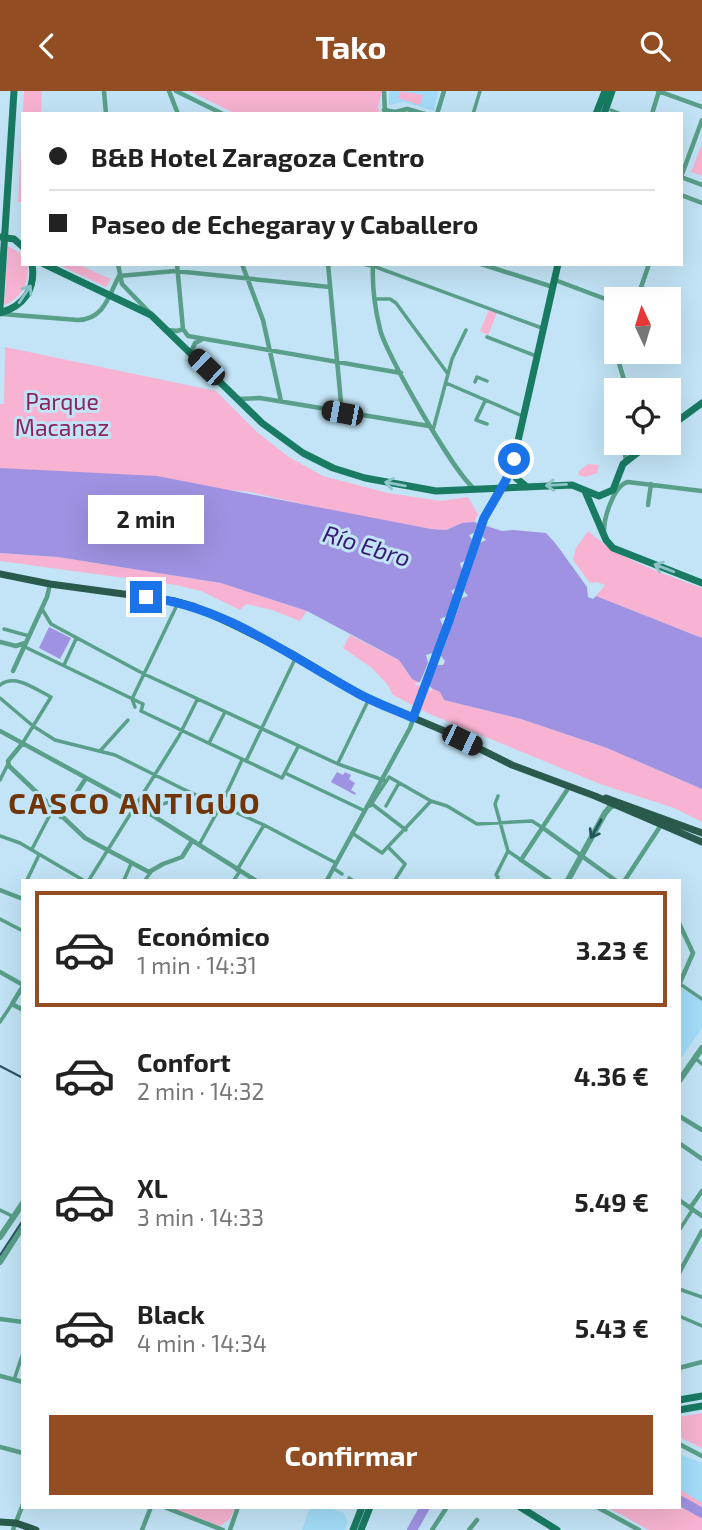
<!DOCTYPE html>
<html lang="es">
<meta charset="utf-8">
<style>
:root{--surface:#fff;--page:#f2f2f2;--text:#222;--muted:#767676;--line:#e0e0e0;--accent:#924e22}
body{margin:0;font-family:"Exo 2",sans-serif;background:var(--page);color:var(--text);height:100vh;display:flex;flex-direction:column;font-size:26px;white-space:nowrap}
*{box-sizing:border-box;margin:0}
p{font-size:23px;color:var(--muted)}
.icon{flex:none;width:38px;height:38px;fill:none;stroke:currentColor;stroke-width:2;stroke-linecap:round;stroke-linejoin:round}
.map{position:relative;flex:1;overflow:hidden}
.sheet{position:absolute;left:21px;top:788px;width:660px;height:630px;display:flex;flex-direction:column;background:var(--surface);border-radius:0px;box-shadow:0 7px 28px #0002}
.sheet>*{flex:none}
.top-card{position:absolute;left:21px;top:21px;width:662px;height:154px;border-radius:0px;box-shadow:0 7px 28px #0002;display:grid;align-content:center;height:154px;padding:0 28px;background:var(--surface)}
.needle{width:46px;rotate:356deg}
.controls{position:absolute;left:604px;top:196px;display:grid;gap:14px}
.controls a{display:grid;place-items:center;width:77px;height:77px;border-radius:0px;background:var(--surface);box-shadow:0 7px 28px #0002;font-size:35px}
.end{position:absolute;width:32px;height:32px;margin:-16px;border:9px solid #1a73e8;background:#fff;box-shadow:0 0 0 4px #fff}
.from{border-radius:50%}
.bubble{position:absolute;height:49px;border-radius:0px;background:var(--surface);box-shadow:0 7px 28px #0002;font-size:23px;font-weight:700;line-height:49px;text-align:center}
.car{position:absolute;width:21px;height:42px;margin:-21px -10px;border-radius:9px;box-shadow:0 0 5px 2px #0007;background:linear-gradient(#222 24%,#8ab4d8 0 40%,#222 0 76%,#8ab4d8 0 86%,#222 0)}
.top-card b{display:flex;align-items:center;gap:24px;height:66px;font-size:26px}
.top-card b+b{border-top:2px solid var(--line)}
.top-card i{width:18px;height:18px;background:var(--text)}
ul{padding:12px 0 0;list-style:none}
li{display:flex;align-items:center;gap:21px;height:116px;margin:0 14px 10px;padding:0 14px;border:4px solid transparent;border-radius:0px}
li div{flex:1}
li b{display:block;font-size:26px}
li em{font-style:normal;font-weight:700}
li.selected{border-color:var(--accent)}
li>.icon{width:63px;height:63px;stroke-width:1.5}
.primary-button{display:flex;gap:14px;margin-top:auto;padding:14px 28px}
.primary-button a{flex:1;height:80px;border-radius:0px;background:var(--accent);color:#fff;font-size:28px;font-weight:700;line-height:80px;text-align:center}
header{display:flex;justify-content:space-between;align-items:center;height:91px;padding:0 28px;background:var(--accent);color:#fff;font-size:32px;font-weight:700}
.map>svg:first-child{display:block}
.built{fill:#a3dcf9}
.green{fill:#f7b3d1}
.water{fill:#9f92e2}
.pier{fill:#c2e4f6}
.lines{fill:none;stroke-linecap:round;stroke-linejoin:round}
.river{stroke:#9f92e2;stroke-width:10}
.pedestrian{stroke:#599f89;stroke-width:3.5}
.minor{stroke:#599f89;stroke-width:4.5}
.tertiary{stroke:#599f89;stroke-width:6}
.secondary{stroke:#187b62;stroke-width:7}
.primary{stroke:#295a4b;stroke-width:7}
.tram{stroke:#2d5466;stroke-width:2}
.oneway{stroke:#8fc4ca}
.oneway2{stroke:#24565c}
.route{stroke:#1a73e8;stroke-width:9}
.labels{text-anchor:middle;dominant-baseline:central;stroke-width:6;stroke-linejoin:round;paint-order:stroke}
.park-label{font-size:23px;fill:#8a255d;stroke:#c2e4f6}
.water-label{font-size:24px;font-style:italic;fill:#371875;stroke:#c2e4f6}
.district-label{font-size:30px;font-weight:bold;letter-spacing:2px;fill:#713507;stroke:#c2e4f6}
</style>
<header><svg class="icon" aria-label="back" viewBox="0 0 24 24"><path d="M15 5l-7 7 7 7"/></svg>Tako<svg class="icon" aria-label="search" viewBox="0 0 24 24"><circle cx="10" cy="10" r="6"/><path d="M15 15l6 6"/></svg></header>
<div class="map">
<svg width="702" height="1439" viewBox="0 0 702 1439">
<rect width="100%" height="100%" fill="#c2e4f6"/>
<path class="built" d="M389,0H438L434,20L404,11L389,14Z
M681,897L702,910V937L679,970V901Z
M679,1363L702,1372V1420L679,1399Z
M310,1416H326L344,1422L348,1430L345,1439H302Z"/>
<path class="green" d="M24,0H42L41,23H23V111H18Z
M189,0H382L378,16L380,23H236Z
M401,0L423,4L420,14L398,7Z
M702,52V85L691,81Z
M8,155L20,162L23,173L27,175C29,193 22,207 4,214Z
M57,173H77L111,188L106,196Z
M489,219L497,222L488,244L480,240Z
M5,256L216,300L258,342L289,366L323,385L388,402L441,410L468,406L478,423L474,431L462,432L446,439L431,438L369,428L250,401L0,377V313H4Z
M588,373L599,374L597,382L586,386L578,384L579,380Z
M588,440C620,469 662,482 702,497V547L596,505L605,494L597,491L590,492L573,469L576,457Z
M0,462L58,466L221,492L307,520L300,530L272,519L246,513L240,519L201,500L176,494L0,470Z
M350,544L399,569L411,587L440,601L444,609L521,628L607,657L702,698V731L674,717L600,693L432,624L393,604L387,593L372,577L343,557Z
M702,1322V1357L679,1346V1326Z
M679,1398L702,1412V1439H649L607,1416H679Z
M169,1416H235L230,1428L220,1435Z"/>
<path class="water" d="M0,377L157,385L431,438L446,439L462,432L474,431L502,440L513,439L546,442L556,453L587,496L588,506L593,508L596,505L702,547V698L607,657L521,628L444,609L440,601L412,588L399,569L307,520L221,492L58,466L0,462Z
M49,536L71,547L60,568L39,557Z
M337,681L343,684L345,681L351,684L349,688L355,692L351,699L356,702L355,704L331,691Z"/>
<path class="pier" d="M479,428L487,431L482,445L486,449L480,452L464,500L468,505L462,507L441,565L445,570L443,574H437L429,595L432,597V600L414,593L420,591L428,572L426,564L433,562L443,535L440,528L447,525L454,505L451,500L456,497L462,479L460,472L465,470L472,449L469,444L474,442Z"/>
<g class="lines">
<path class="river" d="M679,1409L702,1422
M412,1439L425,1416"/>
<path class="pedestrian" d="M611,19L621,23
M473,23L480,0
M373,175L542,237
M375,208H390L396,212L448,283
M487,246L536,265
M475,291L477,286L487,290
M446,292L520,324
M485,310L476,329L487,333
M433,339L452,268L466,239
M42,518L51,533L144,583L338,673L386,690
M4,538L29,545
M23,555L143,613L141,620L282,687L298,656
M64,574L76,548
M0,594C16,582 36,599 51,606L22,653
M0,607L33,635L55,649L115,664L183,698L264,734L336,772
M135,616L132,608L178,512
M209,652L225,621
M100,660L128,629
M246,670L296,566
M338,672L368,610
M285,682L363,719
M0,689L8,673
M372,713L406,739
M370,715L389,686L431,710L447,715L477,733L532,730L543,737
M386,715L399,692
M144,719L169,711L189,701
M352,742L382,762L431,710
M0,745L20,752L83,789
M199,754L221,714L242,669
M389,757L405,773L395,789
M32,758L53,718
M508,760L521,769
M333,777L342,783
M237,779L264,734
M349,787L352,789
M27,789L39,764
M89,789L179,645L197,609
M124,789L131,773
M145,789L151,781
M234,789L240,780
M497,789L498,786L496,784L508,760L495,713L498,705
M0,828L23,840
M680,893L702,908
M0,931L12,913
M695,967L702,973
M0,1119L14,1126
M680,1138L693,1118
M679,1198L702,1206
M679,1225L702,1235
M14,1289L23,1262"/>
<path class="minor" d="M104,0L106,23
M169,0L178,23
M176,0L223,23
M384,0L385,23
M658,0L702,16
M384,19L395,21L407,18L425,23
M437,23L444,0
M652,23L659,0
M681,86L702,29
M681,86L702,94
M681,104L702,112
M118,173L122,193L151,223
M177,173L183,238L188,245L401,282
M242,173L263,229L281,310
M328,173L342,322
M365,173L373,175
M373,173C372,194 375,218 380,238C385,262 456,385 474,397
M481,173L553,196
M119,185L175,180L330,196
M555,189L616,212
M637,208L649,173
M2,223L78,229C104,229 109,204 119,185
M168,239L177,240L183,238
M191,261L195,252L201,249
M619,261V272L627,299
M238,308L260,307L429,335
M623,352L626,370
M628,391L702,400
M648,414L651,393
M604,440C604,426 614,394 628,391
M0,551L16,555L25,552
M13,580L47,506L50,493
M0,640L136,714L255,789
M22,653L8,670L9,675L85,747L149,781L163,773L182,766L192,750
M61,726L86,687
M543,737L615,789
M327,789L410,637L484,427L501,398
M550,789L521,769L569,696
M625,789L661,734
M0,799L23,808
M679,832L693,862L679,894
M0,881L23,894
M23,895L12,913L23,919
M679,1025L702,1039
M679,1052L702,1068
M679,1109L702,1125
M690,1117L702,1100
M679,1182L702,1140
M0,1228L23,1231
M679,1277L702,1271
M0,1285L23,1291
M679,1353L702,1365
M0,1356L23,1362
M164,1416L223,1439
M597,1416L639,1439
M13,1439L23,1413
M142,1439L151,1416
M230,1439L238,1416
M432,1439L447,1416
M469,1439L477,1429"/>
<path class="tertiary" d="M568,789L605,722L610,716L617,713
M679,990L702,957
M0,1146L23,1112
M0,1171L23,1135"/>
<path class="secondary" d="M596,23L605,0
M604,23L612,0
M0,146L14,148L23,156
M44,173L151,224L262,332L303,362L333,377L365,387L436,400L572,394L599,405L613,399L623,373L650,352
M0,217L14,0
M0,222C24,215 36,198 32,173
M668,337L702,312
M513,376L516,387L527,396
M502,397L513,372L558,173
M585,400L606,449L613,457L702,492
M679,1309L702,1305
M679,1319L702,1315
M520,1416L557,1439
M353,1439L362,1416
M361,1439L370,1416"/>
<path class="primary" d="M0,483L50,493L175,510L193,515L236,535L294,564L364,606L442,639L512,674L595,705L702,751
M606,707L702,742
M0,1431L16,1432L36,1439"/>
<path class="tram" d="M0,975L23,987
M0,1164L23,1129"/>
</g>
<defs><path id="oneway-shaft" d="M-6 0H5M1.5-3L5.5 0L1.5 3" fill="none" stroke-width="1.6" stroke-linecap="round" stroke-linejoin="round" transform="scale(1.75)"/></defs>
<g class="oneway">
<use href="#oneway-shaft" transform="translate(25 203) rotate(-56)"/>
<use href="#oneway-shaft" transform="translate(395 393) rotate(-170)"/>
<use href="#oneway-shaft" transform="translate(556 394) rotate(177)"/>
<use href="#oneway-shaft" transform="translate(664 477) rotate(-159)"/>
</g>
<use class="oneway2" href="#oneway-shaft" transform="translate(596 738) rotate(119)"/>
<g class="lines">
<path class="route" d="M146,506C225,515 291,566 359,603C376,612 395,619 413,627L449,530L484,427L506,389L514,368"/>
</g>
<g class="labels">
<g class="park-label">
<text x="62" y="310">Parque<tspan x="62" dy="26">Macanaz</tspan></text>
</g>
<g class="water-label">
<text transform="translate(367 454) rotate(17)">Río Ebro</text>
</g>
<g class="district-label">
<text x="135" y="711">CASCO ANTIGUO</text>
</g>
</g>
</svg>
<div class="controls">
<a><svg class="needle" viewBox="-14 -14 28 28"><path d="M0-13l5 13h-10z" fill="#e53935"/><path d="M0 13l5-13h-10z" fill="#767676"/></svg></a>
<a><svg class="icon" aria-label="locate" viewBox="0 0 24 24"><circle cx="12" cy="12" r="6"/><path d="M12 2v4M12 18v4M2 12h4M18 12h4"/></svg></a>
</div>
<i class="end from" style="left:514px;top:368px"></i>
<i class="end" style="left:146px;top:506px"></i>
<div class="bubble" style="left:88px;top:404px;width:116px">2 min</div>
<i class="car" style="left:206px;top:276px;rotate:314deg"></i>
<i class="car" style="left:342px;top:322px;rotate:281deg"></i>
<i class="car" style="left:462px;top:649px;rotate:116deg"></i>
<div class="top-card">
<b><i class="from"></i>B&amp;B Hotel Zaragoza Centro</b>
<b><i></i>Paseo de Echegaray y Caballero</b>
</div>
<section class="sheet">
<ul>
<li class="selected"><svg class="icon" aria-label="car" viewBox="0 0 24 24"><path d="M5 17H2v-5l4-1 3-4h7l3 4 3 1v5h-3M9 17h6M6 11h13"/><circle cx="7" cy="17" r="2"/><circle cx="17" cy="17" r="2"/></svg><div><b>Económico</b><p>1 min · 14:31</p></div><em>3.23 €</em></li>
<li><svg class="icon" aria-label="car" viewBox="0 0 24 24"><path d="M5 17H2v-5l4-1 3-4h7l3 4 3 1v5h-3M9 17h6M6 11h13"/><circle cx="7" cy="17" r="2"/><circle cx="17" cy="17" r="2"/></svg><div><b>Confort</b><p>2 min · 14:32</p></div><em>4.36 €</em></li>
<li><svg class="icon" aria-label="car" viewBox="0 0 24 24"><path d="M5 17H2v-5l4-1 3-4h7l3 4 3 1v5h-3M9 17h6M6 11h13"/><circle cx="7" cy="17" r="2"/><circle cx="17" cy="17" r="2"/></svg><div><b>XL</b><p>3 min · 14:33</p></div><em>5.49 €</em></li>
<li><svg class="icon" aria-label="car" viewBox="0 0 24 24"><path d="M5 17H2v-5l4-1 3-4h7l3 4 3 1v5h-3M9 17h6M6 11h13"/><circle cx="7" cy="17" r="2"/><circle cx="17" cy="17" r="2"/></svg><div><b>Black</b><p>4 min · 14:34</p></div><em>5.43 €</em></li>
</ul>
<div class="primary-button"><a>Confirmar</a></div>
</section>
</div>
